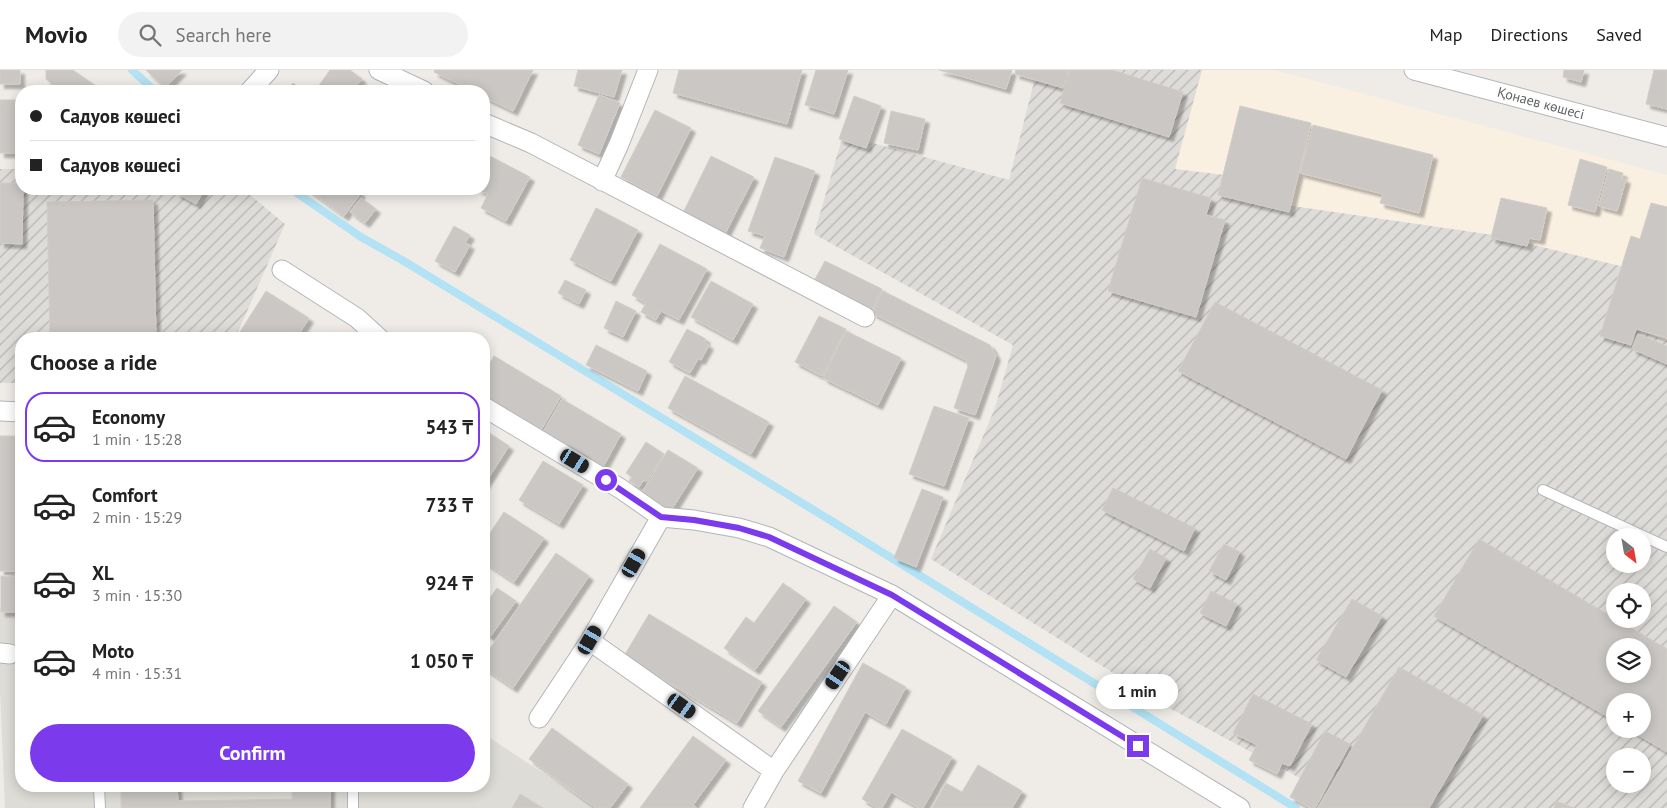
<!DOCTYPE html>
<meta charset="utf-8">
<style>
:root{--surface:#fff;--page:#f2f2f2;--text:#222;--muted:#767676;--line:#e0e0e0;--accent:#7c3aed}
body{margin:0;font-family:"PT Sans",sans-serif;background:var(--page);color:var(--text);height:100vh;display:flex;flex-direction:column;font-size:19px;white-space:nowrap}
*{box-sizing:border-box;margin:0}
p{font-size:16px;color:var(--muted)}
.icon{flex:none;width:28px;height:28px;fill:none;stroke:currentColor;stroke-width:2;stroke-linecap:round;stroke-linejoin:round}
.map{position:relative;flex:1;overflow:hidden}
.side{position:absolute;left:15px;top:262px;width:475px;height:460px;display:flex;flex-direction:column;background:var(--surface);border-radius:20px;box-shadow:0 2px 12px #0003}
.side>*{flex:none}
.guide{position:absolute;left:15px;top:15px;width:475px;height:110px;border-radius:20px;box-shadow:0 2px 12px #0003;display:grid;align-content:center;height:110px;padding:0 15px;background:var(--surface)}
.needle{width:32px;rotate:149deg}
.fabs{position:absolute;left:1606px;top:458px;display:grid;gap:10px}
.fabs a{display:grid;place-items:center;width:45px;height:45px;border-radius:50%;background:var(--surface);box-shadow:0 2px 12px #0003;font-size:25px}
.end{position:absolute;width:22px;height:22px;margin:-11px;border:6px solid #7c3aed;background:#fff;box-shadow:0 0 0 2px #fff}
.from{border-radius:50%}
.bubble{position:absolute;height:35px;border-radius:18px;background:var(--surface);box-shadow:0 2px 12px #0003;font-size:16px;font-weight:800;line-height:35px;text-align:center}
.car{position:absolute;width:15px;height:30px;margin:-15px -8px;border-radius:6px;box-shadow:0 0 4px 1px #0007;background:linear-gradient(#222 24%,#8ab4d8 0 40%,#222 0 76%,#8ab4d8 0 86%,#222 0)}
.guide b{display:flex;align-items:center;gap:18px;height:48px;font-size:19px}
.guide b+b{border-top:1px solid var(--line)}
.guide i{width:12px;height:12px;background:var(--text)}
ul{padding:0;list-style:none}
li{display:flex;align-items:center;gap:15px;height:70px;margin:0 10px 8px;padding:0 5px;border:2px solid transparent;border-radius:20px}
li div{flex:1}
li b{display:block;font-size:19px}
li em{font-style:normal;font-weight:800}
li.active{border-color:var(--accent)}
li>.icon{width:45px;height:45px;stroke-width:1.5}
h2{padding:0 15px;font-size:22px;line-height:60px}
.primary-button{display:flex;gap:10px;margin-top:auto;padding:10px 15px}
.primary-button a{flex:1;height:58px;border-radius:30px;background:var(--accent);color:#fff;font-size:20px;font-weight:800;line-height:58px;text-align:center}
header{display:flex;align-items:center;gap:30px;box-sizing:border-box;height:70px;padding:0 25px;background:var(--surface);border-bottom:1px solid var(--line)}
header strong{font-size:24px}
nav{display:flex;gap:28px;margin-inline-start:auto;font-size:18px}
.search{width:350px;height:45px;background:var(--page);display:flex;align-items:center;gap:12px;box-sizing:border-box;padding:0 18px;border-radius:28px;color:var(--muted);font-size:19px}
.map>svg:first-child{display:block}
.commercial{fill:#faf0e2}
.industrial{fill:url(#industrial-furrows);fill-rule:evenodd}
.education{fill:#dedcd6}
.lines{fill:none;stroke-linecap:round;stroke-linejoin:round}
.stream{stroke:#b2e2f4;stroke-width:8}
.building{fill:#cac7c4;stroke:#d3cdc7;fill-rule:evenodd;filter:url(#shadow)}
.lane-casing{stroke:#b2b5b8;stroke-width:12}
.street-casing{stroke:#b2b5b8;stroke-width:21}
.lane{stroke:#fff;stroke-width:10}
.street{stroke:#fff;stroke-width:19}
.route{stroke:#7c3aed;stroke-width:6}
.labels{text-anchor:middle;dominant-baseline:central;stroke-width:5;stroke-linejoin:round;paint-order:stroke}
.street-label{font-size:14px;fill:#5f6366;stroke:#fff}
</style>
<header>
<strong>Movio</strong>
<div class="search"><svg class="icon" aria-label="search" viewBox="0 0 24 24"><circle cx="10" cy="10" r="6"/><path d="M15 15l6 6"/></svg>Search here</div>
<nav><a>Map</a><a>Directions</a><a>Saved</a></nav>
</header>
<div class="map">
<svg width="1667" height="738" viewBox="0 0 1667 738">
<defs>
<pattern id="industrial-furrows" width="10" height="10" patternUnits="userSpaceOnUse" patternTransform="scale(1.25)"><rect width="10" height="10" fill="#dedcd9"/><path d="M-1 1l2-2M0 10L10 0M9 11l2-2" fill="none" stroke="#b7b6b4"/></pattern>
<filter id="shadow"><feDropShadow dx="4.5" dy="4.5" stdDeviation="1" flood-color="#0004"/></filter>
</defs>
<rect width="100%" height="100%" fill="#efece8"/>
<path class="commercial" d="M1202,0H1274L1667,105V271L1607,248L1493,165L1244,129L1175,99Z"/>
<path class="industrial" d="M1037,0H1202L1175,99L1241,107L1244,129L1493,165L1624,197L1608,248L1667,271V738H1349L1309,713L1171,639L931,489L995,338L1013,275L814,164L843,65L1009,110ZM1615,466H1642V494H1615ZM1615,521H1642V549H1615ZM1615,576H1642V604H1615ZM1615,631H1642V659H1615ZM1615,686H1642V714H1615Z
M0,99H21V119H243L285,154L235,269H21V313H0Z"/>
<path class="education" d="M0,537L21,538V716H484V664L596,738H5L0,620Z"/>
<g class="lines">
<path class="stream" d="M132,0L155,21
M291,119L361,167L402,190L830,450L1296,738"/>
</g>
<path class="building" d="M0,0H20V14H0Z
M46,0H73L103,21H61L46,9Z
M146,0H182L165,18Z
M330,0H350L362,9L352,21H315Z
M435,0H533L513,41L484,27V21H473L434,2Z
M578,0H622L614,27L574,16Z
M679,0H802L787,54L673,23Z
M816,0H848L834,44L805,35Z
M939,0H1012L1006,19Z
M1016,0H1069L1063,18L1015,4Z
M1070,0H1112L1183,22L1169,67L1060,33Z
M1564,0H1584L1581,12L1563,7Z
M1654,0H1667V39L1646,34Z
M293,13L304,21H286Z
M599,25L620,33L599,84L578,75Z
M854,26L881,36L866,78L839,69Z
M0,30H21V83H0Z
M1240,36L1311,53L1289,142L1218,125Z
M655,40L691,58L657,126L621,107Z
M891,41L925,49L918,80L884,73Z
M1313,55L1433,85L1419,143L1380,133L1383,124L1300,103Z
M484,83L530,107L506,151L481,138L488,124L477,119H484Z
M711,86L754,107L725,164L683,143Z
M775,87L815,101L784,187L760,178L765,166L748,161Z
M1580,89L1607,97L1595,142L1568,135Z
M1609,99L1623,103L1621,108L1626,109L1617,141L1599,136Z
M1142,108L1211,128L1206,145L1225,150L1196,247L1108,221Z
M0,113H21V119H23L22,174L0,173Z
M178,119H205L196,134L176,123Z
M307,119H356L361,123L344,146Z
M361,128L376,139L365,153L350,142Z
M1501,128L1547,138L1540,170L1529,168L1527,176L1491,168Z
M153,130L156,269H50L47,132Z
M1651,133L1667,137V268L1636,259L1631,275L1600,266L1631,166L1640,169Z
M596,138L638,160L611,211L570,190Z
M454,156L470,165L465,173L470,175L455,202L435,191Z
M660,174L707,199L679,250L661,241L656,250L641,242L646,233L632,225Z
M825,191L882,219L872,240L814,211Z
M565,210L586,220L579,234L558,223Z
M711,211L753,234L733,270L691,247Z
M266,221L309,248L299,264L295,261L290,269H244L238,265Z
M883,221L990,275L996,286L975,345L954,338L968,296L966,290L872,243Z
M616,231L636,241L623,267L604,258Z
M1215,232L1382,320L1346,389L1178,301Z
M819,246L846,259L822,306L795,292Z
M687,259L706,269L704,272L709,275L701,290L698,289L690,303L669,292Z
M846,261L901,288L878,335L823,308Z
M1638,264L1667,276V294L1632,279Z
M596,275L647,301L638,321L586,295Z
M494,286L561,326L541,360L484,326V303Z
M685,306L769,352L751,384L668,338Z
M562,329L621,364L603,397L543,362Z
M934,336L969,348L944,416L909,404Z
M488,362L509,376L484,415V368Z
M0,366H21V501H0Z
M646,372L664,384L646,412L644,410L639,417L629,411L632,407L626,403Z
M668,380L698,398L670,442L641,424Z
M543,391L583,415L559,454L519,430Z
M1113,418L1195,458L1184,481L1102,440Z
M922,419L943,427L916,497L894,488Z
M504,442L544,468L514,512L484,492V472Z
M1479,469L1667,579V682L1628,659H1642V631H1615V651L1434,546ZM1615,576H1642V604H1615Z
M1224,474L1240,482L1226,510L1209,501Z
M1150,479L1166,488L1150,518L1133,509Z
M556,483L589,506L513,618L484,598V587Z
M1,506L21,507V542H1Z
M783,513L806,529L755,600L724,578L746,547L754,553Z
M497,518L516,531L490,567L484,562V536Z
M1211,521L1237,534L1226,556L1200,543Z
M1352,529L1382,546L1346,607L1316,590Z
M834,536L857,552L781,657L758,641Z
M649,544L762,612L737,653L624,586Z
M863,593L906,617L886,654L865,642L821,723L798,711Z
M1399,597L1483,645L1429,738H1318Z
M1253,624L1312,654L1290,696L1282,693L1277,704L1249,690L1257,675L1233,663Z
M552,658L628,714L610,738H596L529,689Z
M902,659L952,687L923,738H919L891,722L882,738H878L862,729Z
M1325,661L1350,674L1315,738H1311L1290,727Z
M693,666L726,690L693,735L697,738H640Z
M978,695L1022,721L1012,738H932L946,713L962,722Z
M121,716H177L178,731L292,729V716H330V738H121Z
M520,724L543,738H512Z
M1556,731L1574,738H1554Z"/>
<g class="lines">
<g class="lane-casing">
<path id="lane" d="M1543,420L1667,477
M99,716L100,738
M353,716V738"/>
</g>
<g class="street-casing">
<path id="street" d="M379,0L424,21
M1414,0L1667,67
M250,21L269,0
M484,53L531,73L865,247
M602,111L619,74L648,0
M282,200L357,248L380,269
M484,337L621,419L661,447L694,450L739,458L769,467L892,525L1240,738
M0,341L21,342
M590,571L774,701
M0,583L10,584
M539,648L590,571L661,447
M753,738L774,701L892,525"/>
</g>
<use href="#lane" class="lane"/>
<use href="#street" class="street"/>
</g>
<g class="lines">
<path class="route" d="M606,410L661,447L694,450L739,458L769,467L892,525L1138,676"/>
</g>
<g class="labels">
<g class="street-label">
<text transform="translate(1541 33) rotate(15)">Қонаев көшесі</text>
</g>
</g>
</svg>
<div class="fabs">
<a><svg class="needle" viewBox="-14 -14 28 28"><path d="M0-13l5 13h-10z" fill="#e53935"/><path d="M0 13l5-13h-10z" fill="#767676"/></svg></a>
<a><svg class="icon" aria-label="locate" viewBox="0 0 24 24"><circle cx="12" cy="12" r="6"/><path d="M12 2v4M12 18v4M2 12h4M18 12h4"/></svg></a>
<a><svg class="icon" aria-label="layers" viewBox="0 0 24 24"><path d="M12 4l9 5-9 5-9-5zM3 14l9 5 9-5"/></svg></a>
<a>+</a>
<a>−</a>
</div>
<i class="end from" style="left:606px;top:410px"></i>
<i class="end" style="left:1138px;top:676px"></i>
<div class="bubble" style="left:1096px;top:604px;width:82px">1 min</div>
<i class="car" style="left:575px;top:391px;rotate:121deg"></i>
<i class="car" style="left:634px;top:493px;rotate:30deg"></i>
<i class="car" style="left:590px;top:570px;rotate:30deg"></i>
<i class="car" style="left:838px;top:605px;rotate:214deg"></i>
<i class="car" style="left:682px;top:636px;rotate:125deg"></i>
<div class="guide">
<b><i class="from"></i>Садуов көшесі</b>
<b><i></i>Садуов көшесі</b>
</div>
<section class="side">
<h2>Choose a ride</h2>
<ul>
<li class="active"><svg class="icon" aria-label="car" viewBox="0 0 24 24"><path d="M5 17H2v-5l4-1 3-4h7l3 4 3 1v5h-3M9 17h6M6 11h13"/><circle cx="7" cy="17" r="2"/><circle cx="17" cy="17" r="2"/></svg><div><b>Economy</b><p>1 min · 15:28</p></div><em>543 ₸</em></li>
<li><svg class="icon" aria-label="car" viewBox="0 0 24 24"><path d="M5 17H2v-5l4-1 3-4h7l3 4 3 1v5h-3M9 17h6M6 11h13"/><circle cx="7" cy="17" r="2"/><circle cx="17" cy="17" r="2"/></svg><div><b>Comfort</b><p>2 min · 15:29</p></div><em>733 ₸</em></li>
<li><svg class="icon" aria-label="car" viewBox="0 0 24 24"><path d="M5 17H2v-5l4-1 3-4h7l3 4 3 1v5h-3M9 17h6M6 11h13"/><circle cx="7" cy="17" r="2"/><circle cx="17" cy="17" r="2"/></svg><div><b>XL</b><p>3 min · 15:30</p></div><em>924 ₸</em></li>
<li><svg class="icon" aria-label="car" viewBox="0 0 24 24"><path d="M5 17H2v-5l4-1 3-4h7l3 4 3 1v5h-3M9 17h6M6 11h13"/><circle cx="7" cy="17" r="2"/><circle cx="17" cy="17" r="2"/></svg><div><b>Moto</b><p>4 min · 15:31</p></div><em>1 050 ₸</em></li>
</ul>
<div class="primary-button"><a>Confirm</a></div>
</section>
</div>
